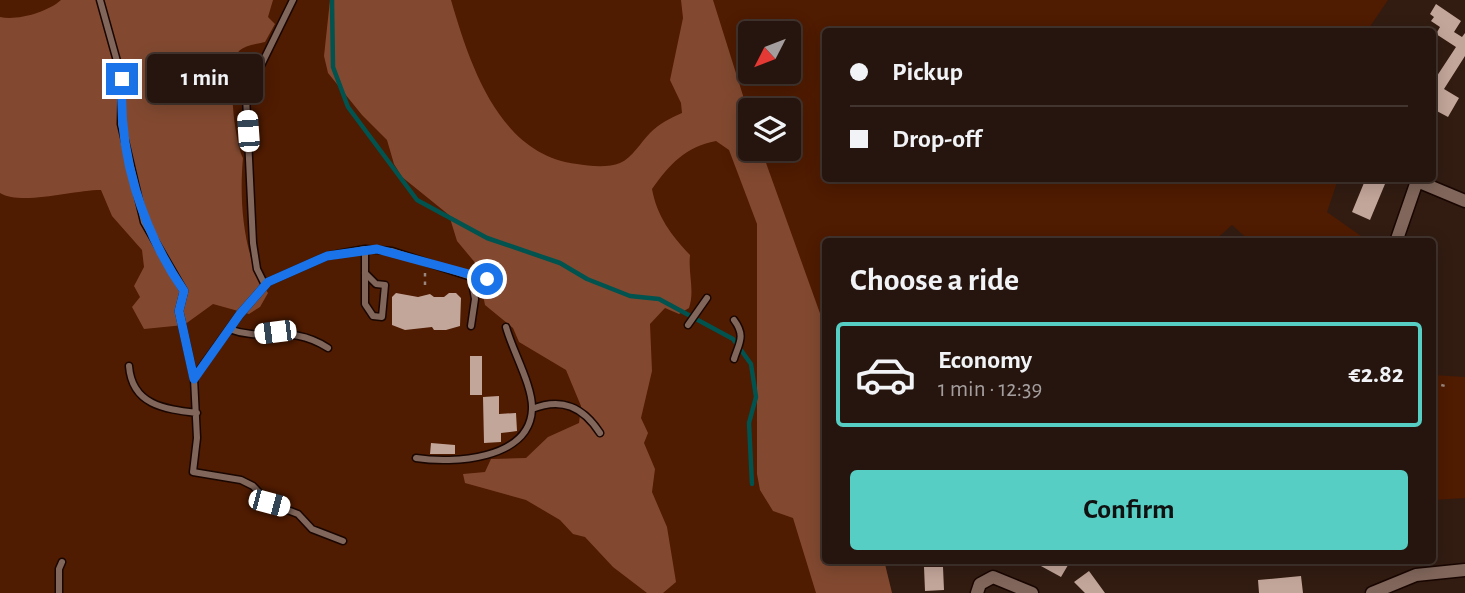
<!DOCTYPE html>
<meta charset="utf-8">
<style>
:root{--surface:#26150e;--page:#32221c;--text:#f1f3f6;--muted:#a49f9e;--line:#42342e;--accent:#56cec3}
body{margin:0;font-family:"Alegreya Sans",sans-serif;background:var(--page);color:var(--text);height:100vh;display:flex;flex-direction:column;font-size:26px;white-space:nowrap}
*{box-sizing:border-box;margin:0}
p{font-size:23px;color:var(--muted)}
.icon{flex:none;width:38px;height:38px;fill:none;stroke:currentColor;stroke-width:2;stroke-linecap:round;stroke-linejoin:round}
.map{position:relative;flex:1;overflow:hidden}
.sheet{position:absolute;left:822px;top:238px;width:614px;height:326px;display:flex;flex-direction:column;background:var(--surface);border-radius:7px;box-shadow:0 4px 18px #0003,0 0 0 2px var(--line)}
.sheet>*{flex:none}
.hud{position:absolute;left:822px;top:28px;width:614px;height:154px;border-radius:7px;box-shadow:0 4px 18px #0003,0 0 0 2px var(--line);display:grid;align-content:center;height:154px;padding:0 28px;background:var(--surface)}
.needle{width:46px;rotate:228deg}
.tools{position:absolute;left:738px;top:21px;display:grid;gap:14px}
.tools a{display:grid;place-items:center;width:63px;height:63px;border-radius:7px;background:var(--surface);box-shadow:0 4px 18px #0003,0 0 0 2px var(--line);font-size:35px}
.end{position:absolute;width:32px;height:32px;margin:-16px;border:9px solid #1a73e8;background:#fff;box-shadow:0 0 0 4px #fff}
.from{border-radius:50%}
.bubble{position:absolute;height:49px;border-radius:7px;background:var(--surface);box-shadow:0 4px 18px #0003,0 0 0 2px var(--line);font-size:23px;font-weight:700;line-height:49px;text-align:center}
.car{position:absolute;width:21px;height:42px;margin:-21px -10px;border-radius:9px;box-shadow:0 0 5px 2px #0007;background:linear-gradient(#fff 24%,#345 0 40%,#fff 0 76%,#345 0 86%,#fff 0)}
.hud b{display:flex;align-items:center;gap:24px;height:66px;font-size:26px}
.hud b+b{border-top:2px solid var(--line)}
.hud i{width:18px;height:18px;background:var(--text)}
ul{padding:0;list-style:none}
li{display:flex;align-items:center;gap:21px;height:105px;margin:0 14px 10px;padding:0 14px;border:4px solid transparent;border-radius:7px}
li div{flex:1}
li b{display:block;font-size:26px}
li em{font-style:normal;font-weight:700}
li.selected{border-color:var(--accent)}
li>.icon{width:63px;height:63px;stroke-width:1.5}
h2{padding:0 28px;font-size:32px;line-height:84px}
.cta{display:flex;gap:14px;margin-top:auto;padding:14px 28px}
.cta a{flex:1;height:80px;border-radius:7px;background:var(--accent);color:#111;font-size:28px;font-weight:700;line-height:80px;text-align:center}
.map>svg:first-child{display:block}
.green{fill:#4f1b01;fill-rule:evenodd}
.forest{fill:#824930}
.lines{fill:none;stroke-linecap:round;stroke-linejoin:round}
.stream{stroke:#00534e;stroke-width:4.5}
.building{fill:#c3a69a}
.service-casing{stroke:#190601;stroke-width:9}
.minor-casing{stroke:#190601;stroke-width:15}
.path{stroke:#99867e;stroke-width:2.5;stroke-dasharray:3.5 5;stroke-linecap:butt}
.service{stroke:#81665b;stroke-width:6}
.minor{stroke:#81665b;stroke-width:12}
.route{stroke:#1a73e8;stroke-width:9}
</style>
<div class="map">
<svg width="1465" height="593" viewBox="0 0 1465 593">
<rect width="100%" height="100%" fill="#321c12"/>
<path class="green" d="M0,0H1388L1367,31L826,32V178L1338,179L1327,212L1368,241H1250L1232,225L1213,242H826V560H884L892,593H0ZM751,33H789V72H751ZM751,110H789V149H751Z
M1433,375L1465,377V498L1433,500V425L1437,400L1433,397Z"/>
<path class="forest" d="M61,0H273L268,17L275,24L265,42C257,44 245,45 239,51C226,65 234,141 243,158C239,200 243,259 268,293L260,307L249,314L213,304L184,325L144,329L132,307L140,297L134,286L144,267L142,250L112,216L101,190C72,190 22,206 0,193V17C17,21 48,12 61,0Z
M330,0H451C470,65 499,155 577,164C589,166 608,168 620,163C632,158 641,142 650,133C659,124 670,118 682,113L681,103L670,80L683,18L681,0H713L751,121V149H761L826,330V560H884L892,593H816L793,518L773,511L760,490L757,474V224L729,150L716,141C685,147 670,164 652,189C657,216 671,235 690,255C688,274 695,290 689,308L679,314L665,308L650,324L652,371L641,418L648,433L644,443L655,469L652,492L667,527L676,582L663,593H647L613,567L585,537L573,534L560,520L526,500L465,483L463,474L485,472L491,459L526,458L548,437L579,423L581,406L566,370L519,342L513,328L485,305L477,265L457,241L449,215L402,177L394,164L387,140L362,115L328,73L324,56Z"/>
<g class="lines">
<path class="stream" d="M332,0L333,67L348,107L417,200L487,238L560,263L587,279L630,296L659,299L733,339L751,364L756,397L749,423L752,484"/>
</g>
<path class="building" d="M1436,4L1461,21L1454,32L1462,37L1465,33V56L1444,89L1459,98L1448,117L1433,109V82L1456,47L1436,34L1440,27L1431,21L1434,17L1430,14Z
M1366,178L1385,184L1370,220L1352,212Z
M396,293L418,297L430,294L434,297H444L449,293H456L461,298L460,326L446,330H434L432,327L405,330L392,325V297Z
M470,356H482V395H470Z
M499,396V414L516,413L517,431L501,433V442L484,443L483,397Z
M431,443L455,445V454H430Z
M1030,560H1071L1061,577Z
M924,567H943L944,590L925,591Z
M1089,571L1105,593H1085L1074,582Z
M1301,576L1303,593H1259L1258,580Z"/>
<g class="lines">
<g class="service-casing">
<path id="service" d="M100,0L122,79L121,124L144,222L184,291L179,311L194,378
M365,249V304L373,316L382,317L385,285L376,284L365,273
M471,277L475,299L471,326
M265,285L257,269L253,243L246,96L293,0
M688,325L707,298
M229,329C266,343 289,323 328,348
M734,359C739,343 746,336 734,320
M129,366C132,405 164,409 197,413
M532,409C562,397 583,407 600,433
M416,458C452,464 530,460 532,409C533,386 512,350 506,327
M343,541L312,529L298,514L269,503L253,486L241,480L193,472L197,438L194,378L240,314L268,282L327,256L365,249L392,251L471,277L494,281
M59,593V569L62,562"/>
</g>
<g class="minor-casing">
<path id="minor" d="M1396,242L1417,181L1465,201
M977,593L980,584L993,577L1032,593
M1372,593L1416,575L1465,570"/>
</g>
<path class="path" d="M425,273V288
M1433,383L1445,386"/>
<use href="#service" class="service"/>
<use href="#minor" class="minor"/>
</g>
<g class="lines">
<path class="route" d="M122,79C118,154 142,230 184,291L179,311L194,379L240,314L268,282L327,256L377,249L487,279"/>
</g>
</svg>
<div class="tools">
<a><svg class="needle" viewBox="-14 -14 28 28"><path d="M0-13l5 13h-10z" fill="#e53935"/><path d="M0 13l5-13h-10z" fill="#a49f9e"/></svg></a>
<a><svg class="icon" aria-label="layers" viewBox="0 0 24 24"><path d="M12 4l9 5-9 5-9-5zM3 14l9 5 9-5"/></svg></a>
</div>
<i class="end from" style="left:487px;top:279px"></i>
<i class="end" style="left:122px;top:79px"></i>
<div class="bubble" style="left:147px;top:54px;width:116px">1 min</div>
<i class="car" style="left:248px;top:131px;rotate:356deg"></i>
<i class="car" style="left:275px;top:332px;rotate:263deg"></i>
<i class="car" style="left:269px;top:503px;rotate:105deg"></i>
<div class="hud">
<b><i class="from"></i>Pickup</b>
<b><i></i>Drop-off</b>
</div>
<section class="sheet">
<h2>Choose a ride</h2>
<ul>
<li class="selected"><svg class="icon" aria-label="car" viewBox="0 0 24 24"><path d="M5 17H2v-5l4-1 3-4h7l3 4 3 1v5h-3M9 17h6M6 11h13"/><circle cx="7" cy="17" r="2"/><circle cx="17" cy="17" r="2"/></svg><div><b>Economy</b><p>1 min · 12:39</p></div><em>€2.82</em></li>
</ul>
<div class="cta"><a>Confirm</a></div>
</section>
</div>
